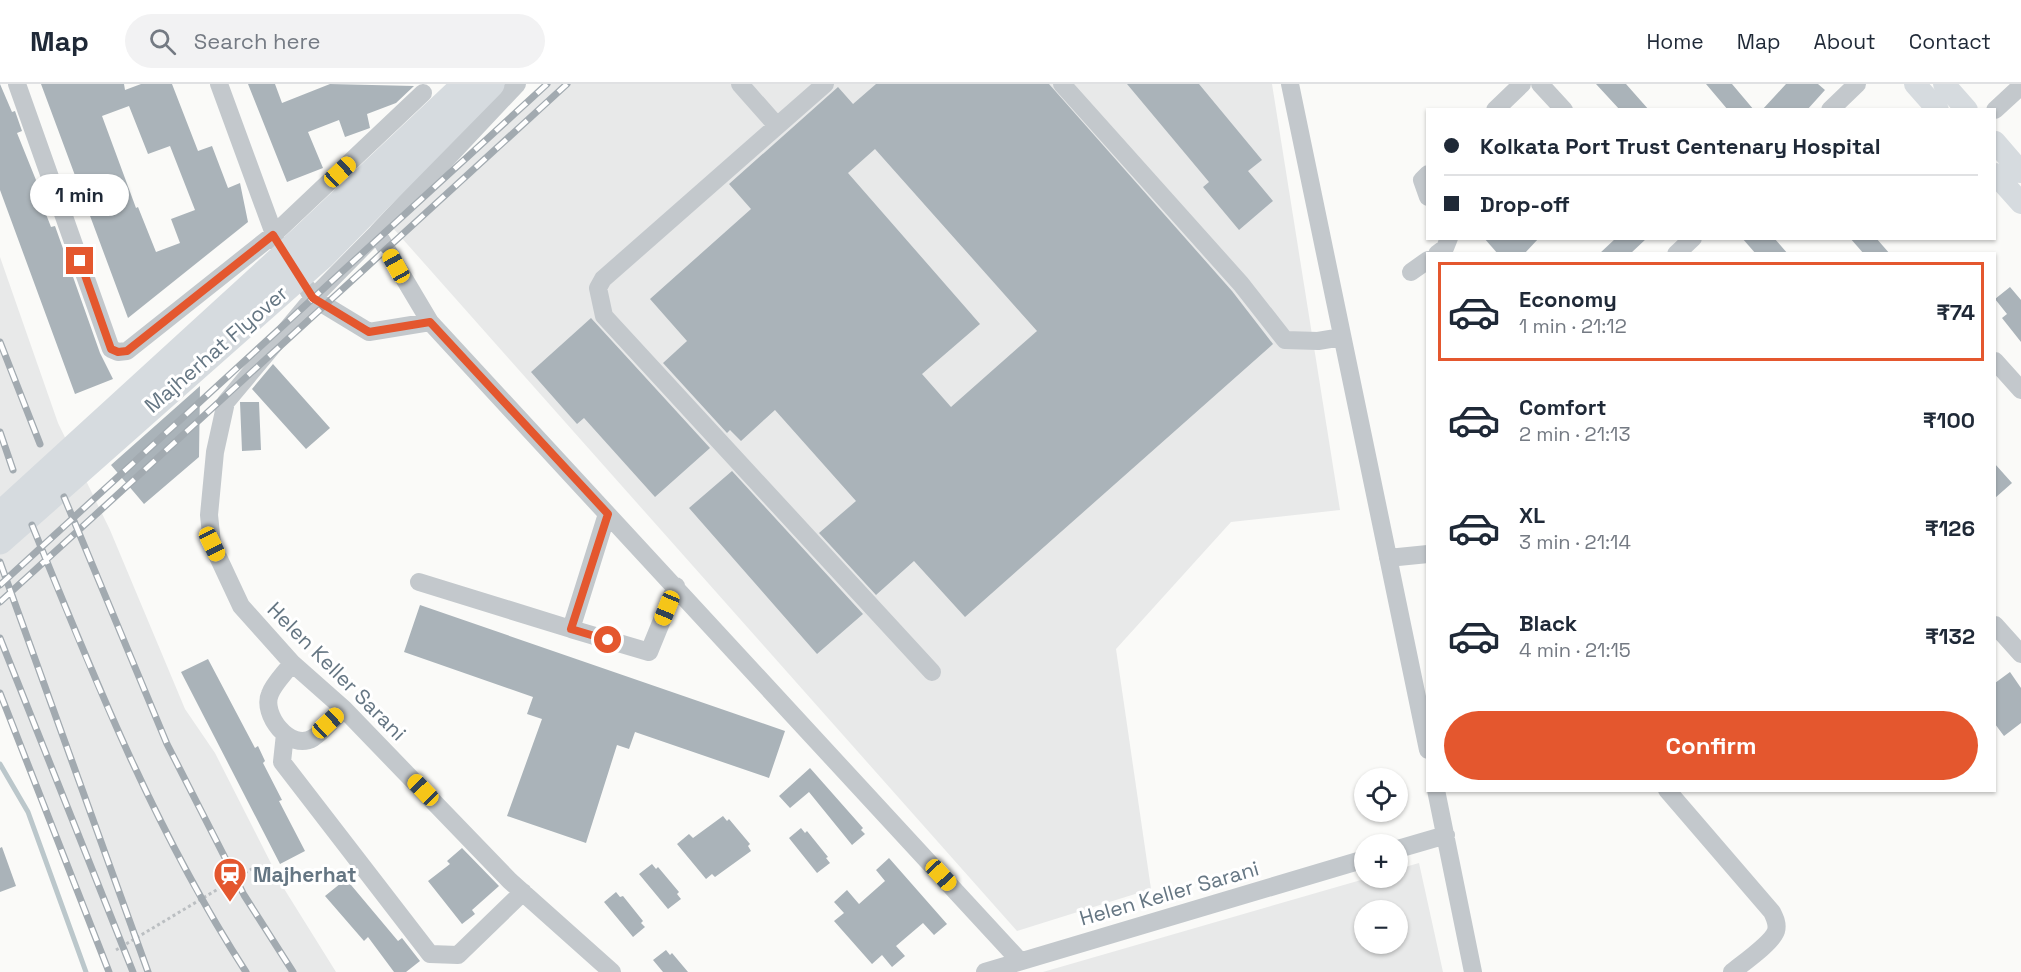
<!DOCTYPE html>
<meta charset="utf-8">
<style>
:root{--surface:#fff;--page:#f2f2f3;--text:#1f2937;--muted:#747a83;--line:#e0e1e3;--accent:#e4572e}
body{margin:0;font-family:"Space Grotesk",sans-serif;background:var(--page);color:var(--text);height:100vh;display:flex;flex-direction:column;font-size:22px;white-space:nowrap}
*{box-sizing:border-box;margin:0}
p{font-size:20px;color:var(--muted)}
.icon{flex:none;width:33px;height:33px;fill:none;stroke:currentColor;stroke-width:2;stroke-linecap:round;stroke-linejoin:round}
.map{position:relative;flex:1;overflow:hidden}
.sheet{position:absolute;left:1426px;top:168px;width:570px;height:540px;display:flex;flex-direction:column;background:var(--surface);border-radius:0px;box-shadow:0 2px 4px #0004}
.sheet>*{flex:none}
.guide{position:absolute;left:1426px;top:24px;width:570px;height:132px;border-radius:0px;box-shadow:0 2px 4px #0004;display:grid;align-content:center;height:132px;padding:0 18px;background:var(--surface)}
.buttons{position:absolute;left:1354px;top:684px;display:grid;gap:12px}
.buttons a{display:grid;place-items:center;width:54px;height:54px;border-radius:50%;background:var(--surface);box-shadow:0 2px 4px #0004;font-size:30px}
.end{position:absolute;width:27px;height:27px;margin:-14px;border:8px solid #e4572e;background:#fff;box-shadow:0 0 0 3px #fff}
.from{border-radius:50%}
.bubble{position:absolute;height:42px;border-radius:21px;background:var(--surface);box-shadow:0 2px 4px #0004;font-size:20px;font-weight:600;line-height:42px;text-align:center}
.car{position:absolute;width:18px;height:36px;margin:-18px -9px;border-radius:8px;box-shadow:0 0 4px 2px #0007;background:linear-gradient(#f5c518 24%,#345 0 40%,#f5c518 0 76%,#345 0 86%,#f5c518 0)}
.guide b{display:flex;align-items:center;gap:21px;height:57px;font-size:22px}
.guide b+b{border-top:2px solid var(--line)}
.guide i{width:15px;height:15px;background:var(--text)}
ul{padding:10px 0 0;list-style:none}
li{display:flex;align-items:center;gap:18px;height:99px;margin:0 12px 9px;padding:0 6px;border:3px solid transparent;border-radius:0px}
li div{flex:1}
li b{display:block;font-size:22px}
li em{font-style:normal;font-weight:600}
li.current{border-color:var(--accent)}
li>.icon{width:54px;height:54px;stroke-width:1.5}
.button{display:flex;gap:12px;margin-top:auto;padding:12px 18px}
.button a{flex:1;height:69px;border-radius:36px;background:var(--accent);color:#fff;font-size:24px;font-weight:600;line-height:69px;text-align:center}
header{display:flex;align-items:center;gap:36px;box-sizing:border-box;height:84px;padding:0 30px;background:var(--surface);border-bottom:2px solid var(--line)}
header strong{font-size:28px}
nav{display:flex;gap:33px;margin-inline-start:auto;font-size:21px}
.search{width:420px;height:54px;background:var(--page);display:flex;align-items:center;gap:15px;box-sizing:border-box;padding:0 21px;border-radius:33px;color:var(--muted);font-size:22px}
.map>svg:first-child{display:block}
.built{fill:#e8e9e9;fill-rule:evenodd}
.lines{fill:none;stroke-linecap:round;stroke-linejoin:round}
.stream{stroke:#bbc7cb;stroke-width:5}
.building{fill:#aab3b9;fill-rule:evenodd}
.path{stroke:#bbbfc2;stroke-width:3;stroke-dasharray:3 3;stroke-linecap:butt}
.minor{stroke:#c3c8cc;stroke-width:18}
.major{stroke:#d6dbdf;stroke-width:22}
.highway{stroke:#d6dbdf;stroke-width:27}
.rail-casing{stroke:#a2aab0;stroke-width:7}
.rail{stroke:#fff;stroke-width:4.5;stroke-dasharray:14;stroke-linecap:butt}
.route{stroke:#e4572e;stroke-width:8}
.labels{text-anchor:middle;dominant-baseline:central;stroke-width:6;stroke-linejoin:round;paint-order:stroke}
.street-label{font-size:21px;fill:#657683;stroke:#fff}
.poi-label{font-size:21px;font-weight:bold;fill:#657683;stroke:#fff;text-anchor:start}
</style>
<header>
<strong>Map</strong>
<div class="search"><svg class="icon" aria-label="search" viewBox="0 0 24 24"><circle cx="10" cy="10" r="6"/><path d="M15 15l6 6"/></svg>Search here</div>
<nav><a>Home</a><a>Map</a><a>About</a><a>Contact</a></nav>
</header>
<div class="map">
<svg width="2021" height="888" viewBox="0 0 2021 888">
<rect width="100%" height="100%" fill="#fafaf8"/>
<path class="built" d="M550,0H1272L1340,426L1231,438L1116,565L1151,805L1017,847L392,143Z
M0,173L58,339L110,446L185,625L215,669L283,803L336,888H109L0,608Z
M1419,779L1443,888H1043L1368,794H1398V785ZM1365,826H1398V860H1365Z"/>
<g class="lines">
<path class="stream" d="M0,680L28,728L86,888"/>
</g>
<path class="building" d="M0,0L12,28L15,27L22,47L17,49L40,106L37,107L51,143L55,142L100,269L113,295L75,310L0,106Z
M41,0H124L125,6L141,0H172L198,67L212,62L228,104L240,99L248,138L128,234ZM129,22L148,70L170,62L195,126L171,135L180,159L156,168L138,123L136,124L102,32Z
M248,0H275L282,19L330,0L414,2L396,19L367,30L370,44L345,53L339,36L308,48L323,84L287,98Z
M876,0H1049L1232,207L1273,260L965,533L914,477L876,511L819,449L856,417L775,326L741,357L730,346L727,349L663,279L687,257L650,215L751,125L729,100L838,3L853,20ZM875,65L1037,247L951,323L922,290L980,240L848,89Z
M1127,0H1199L1262,76L1248,87L1273,117L1239,146L1203,103L1209,98Z
M1596,0H1626L1649,26H1620Z
M1706,0H1732L1754,26H1728Z
M1786,0H1818L1825,6L1807,26H1762Z
M1484,154H1539L1524,170H1498Z
M1616,154H1647L1630,170H1599Z
M1742,154H1774L1788,170H1756Z
M1850,154H1876L1890,170H1864Z
M2010,203L2021,216V258L2002,234L2007,230L1995,215Z
M591,234L710,364L655,413L584,334L577,340L531,288Z
M273,280L330,344L306,365L252,305Z
M200,302L199,373L144,420L111,381Z
M240,318H259L261,366L242,367Z
M1995,380L2012,399L1995,414Z
M732,387L863,530L817,570L689,424Z
M420,521L785,647L769,694L635,648L629,665L617,661L586,759L507,732L542,635L527,630L533,613L404,568Z
M208,575L255,664L258,662L265,677L263,679L282,716L279,717L305,767L280,780L181,588Z
M2010,588L2021,604V639L2004,652L1995,640V599Z
M810,684L863,744L861,746L865,750L852,761L809,708L790,724L779,712Z
M723,732L727,737L729,735L750,760L748,762L751,767L715,793L712,790L706,795L677,760L689,750L693,754Z
M801,744L805,749L807,747L828,773L826,774L830,779L817,789L789,754Z
M2,763L16,802L0,808V764Z
M462,764L499,802L472,826L475,830L462,840L428,797L450,780L447,777Z
M889,774L947,840L934,851L923,839L896,862L905,872L892,883L882,871L872,880L834,837L844,829L834,818L847,806L859,820L885,797L876,786Z
M652,780L656,785L658,783L679,808L677,810L681,815L668,825L639,790Z
M346,795L398,857L402,854L420,877L406,888H394L368,853L364,857L325,812Z
M616,808L620,813L623,812L643,837L641,839L645,843L633,853L604,818Z
M666,866L670,871L672,869L688,888H663L653,876Z"/>
<g class="lines">
<path class="path" d="M116,866L260,780"/>
<path class="minor" d="M17,0L111,265L118,268L127,267L273,151L423,9
M219,0L277,158
M517,0L377,149L313,214L226,318L215,368L209,431L212,460L241,522L292,579L344,625L510,797L612,888
M740,0L777,42
M825,0L603,195L598,204L604,232L932,588
M1062,0L1241,200L1285,256L1318,257L1342,253
M1290,0L1428,666
M1540,0L1564,26
M1495,26L1522,0
M1830,26L1857,0
M1995,26L2021,2
M1428,90L1422,96L1428,113
M377,149L430,238L1019,876
M1437,170L1445,164L1449,154
M1676,170L1693,154
M1411,188L1428,176
M307,204L313,214L369,248L430,238
M1995,277L2021,306
M607,430L571,545L649,568L676,502
M1388,474L1428,470
M419,498L571,545
M1995,541L2021,570
M292,579C286,588 274,599 270,610C261,630 290,668 313,654C324,647 334,634 344,625
M285,650L282,678L430,870L458,871L523,808
M1436,706L1473,888
M1667,706L1772,828C1775,834 1778,840 1776,847C1772,859 1743,879 1732,888
M1398,765L1446,751
M985,888L1365,775"/>
<path class="major" d="M1915,0L1938,26
M1944,0L1967,26
M1995,58L2021,88
M1995,90L2021,119"/>
<path class="highway" d="M0,431L302,155L466,0
M0,457L321,173L491,0"/>
<g class="rail-casing">
<path id="rail" d="M0,258L40,360
M0,348L13,386
M64,413L167,660L244,811L293,888
M32,441C94,594 156,749 246,888
M0,478L148,888
M0,501L547,0
M0,518L567,0
M0,554L133,888
M0,609L109,888"/>
</g>
<use href="#rail" class="rail"/>
</g>
<g class="lines">
<path class="route" d="M80,177L111,265L118,268L127,267L273,151L313,214L369,248L430,238L608,430L571,545L608,556"/>
</g>
<defs>
<g id="station-pin" transform="scale(1.725)"><path d="M0 17L-7.5 6A9.5 9.5 0 1 1 7.5 6Z" fill="#e4572e" stroke="#fff"/><path d="M-3-6H3Q5-6 5-4V2Q5 4 3 4L4.5 6H3L1.5 4h-3L-3 6H-4.5L-3 4Q-5 4-5 2V-4Q-5-6-3-6ZM-3.5-4v3h7v-3ZM-3.5 1v1.5H-2V1ZM2 1v1.5H3.5V1Z" fill="#fff"/></g>
</defs>
<g fill-rule="evenodd">
<use href="#station-pin" x="230" y="790"/>
</g>
<g class="labels">
<g class="street-label">
<text transform="translate(216 265) rotate(-41)">Majherhat Flyover</text>
<text transform="translate(337 587) rotate(45)">Helen Keller Sarani</text>
<text transform="translate(1169 809) rotate(-16)">Helen Keller Sarani</text>
</g>
<g class="poi-label">
<text x="253" y="790">Majherhat</text>
</g>
</g>
</svg>
<div class="buttons">
<a><svg class="icon" aria-label="locate" viewBox="0 0 24 24"><circle cx="12" cy="12" r="6"/><path d="M12 2v4M12 18v4M2 12h4M18 12h4"/></svg></a>
<a>+</a>
<a>−</a>
</div>
<i class="end from" style="left:608px;top:556px"></i>
<i class="end" style="left:80px;top:177px"></i>
<div class="bubble" style="left:30px;top:90px;width:99px">1 min</div>
<i class="car" style="left:340px;top:88px;rotate:47deg"></i>
<i class="car" style="left:396px;top:182px;rotate:331deg"></i>
<i class="car" style="left:212px;top:460px;rotate:154deg"></i>
<i class="car" style="left:667px;top:524px;rotate:202deg"></i>
<i class="car" style="left:328px;top:639px;rotate:47deg"></i>
<i class="car" style="left:423px;top:706px;rotate:316deg"></i>
<i class="car" style="left:941px;top:791px;rotate:137deg"></i>
<div class="guide">
<b><i class="from"></i>Kolkata Port Trust Centenary Hospital</b>
<b><i></i>Drop-off</b>
</div>
<section class="sheet">
<ul>
<li class="current"><svg class="icon" aria-label="car" viewBox="0 0 24 24"><path d="M5 17H2v-5l4-1 3-4h7l3 4 3 1v5h-3M9 17h6M6 11h13"/><circle cx="7" cy="17" r="2"/><circle cx="17" cy="17" r="2"/></svg><div><b>Economy</b><p>1 min · 21:12</p></div><em>₹74</em></li>
<li><svg class="icon" aria-label="car" viewBox="0 0 24 24"><path d="M5 17H2v-5l4-1 3-4h7l3 4 3 1v5h-3M9 17h6M6 11h13"/><circle cx="7" cy="17" r="2"/><circle cx="17" cy="17" r="2"/></svg><div><b>Comfort</b><p>2 min · 21:13</p></div><em>₹100</em></li>
<li><svg class="icon" aria-label="car" viewBox="0 0 24 24"><path d="M5 17H2v-5l4-1 3-4h7l3 4 3 1v5h-3M9 17h6M6 11h13"/><circle cx="7" cy="17" r="2"/><circle cx="17" cy="17" r="2"/></svg><div><b>XL</b><p>3 min · 21:14</p></div><em>₹126</em></li>
<li><svg class="icon" aria-label="car" viewBox="0 0 24 24"><path d="M5 17H2v-5l4-1 3-4h7l3 4 3 1v5h-3M9 17h6M6 11h13"/><circle cx="7" cy="17" r="2"/><circle cx="17" cy="17" r="2"/></svg><div><b>Black</b><p>4 min · 21:15</p></div><em>₹132</em></li>
</ul>
<div class="button"><a>Confirm</a></div>
</section>
</div>
